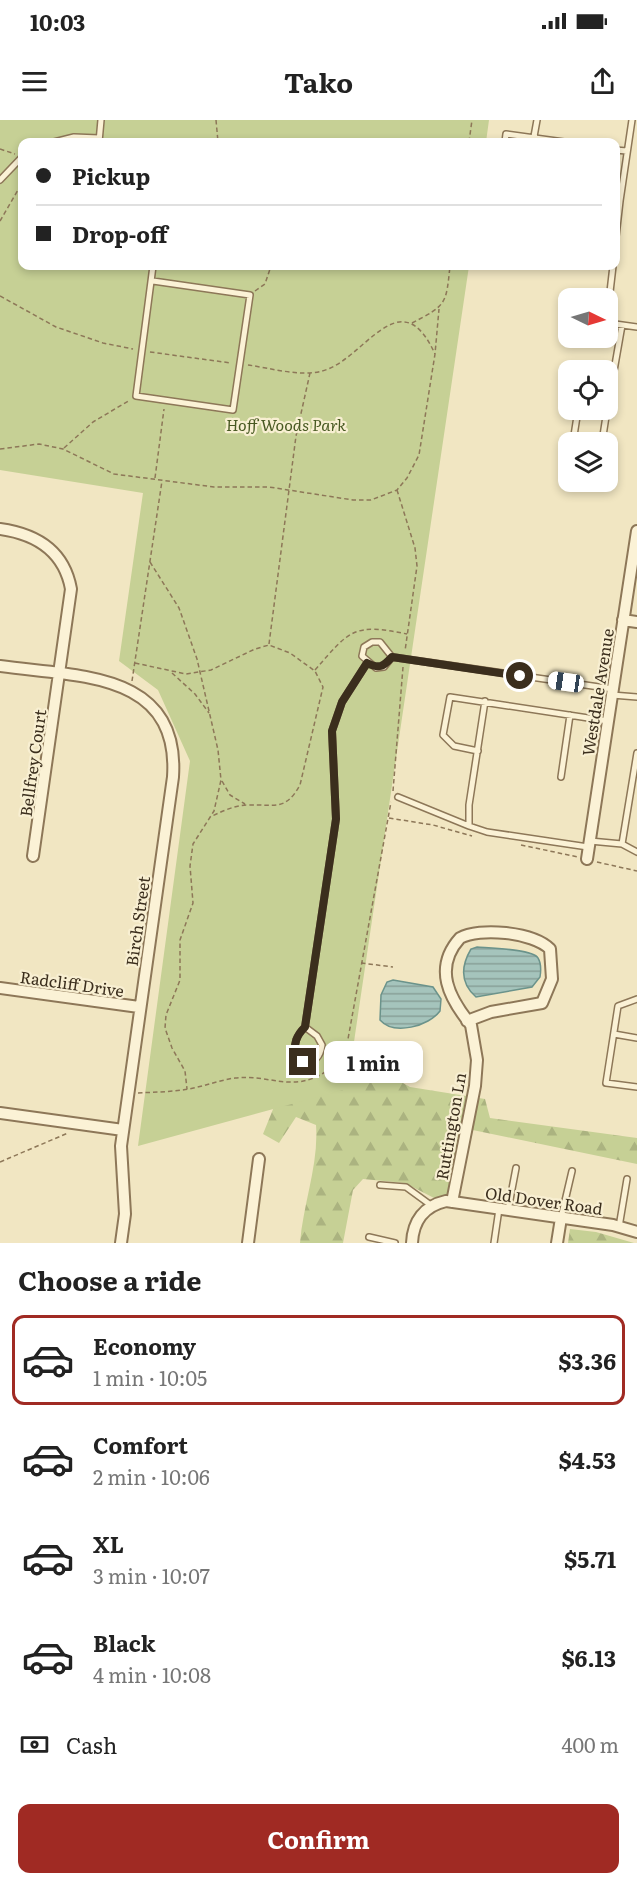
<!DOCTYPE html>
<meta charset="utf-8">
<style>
:root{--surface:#fff;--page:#f6f6f6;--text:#222;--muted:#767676;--line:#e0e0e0;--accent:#a02a23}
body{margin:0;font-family:Literata,serif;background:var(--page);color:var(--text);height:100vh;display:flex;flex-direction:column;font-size:22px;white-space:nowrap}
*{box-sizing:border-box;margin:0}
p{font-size:20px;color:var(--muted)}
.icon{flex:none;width:33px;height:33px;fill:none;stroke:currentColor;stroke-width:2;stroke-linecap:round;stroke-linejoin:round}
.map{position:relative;height:1123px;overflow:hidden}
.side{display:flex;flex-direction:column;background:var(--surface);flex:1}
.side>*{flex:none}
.hud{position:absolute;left:18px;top:18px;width:602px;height:132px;border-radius:12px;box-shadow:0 3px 9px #0003;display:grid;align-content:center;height:132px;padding:0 18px;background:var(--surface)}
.needle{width:39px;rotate:95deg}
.tools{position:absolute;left:558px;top:168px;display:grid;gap:12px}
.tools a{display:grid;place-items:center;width:60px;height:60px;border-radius:12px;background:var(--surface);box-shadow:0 3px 9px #0003;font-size:30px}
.end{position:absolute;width:27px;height:27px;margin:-14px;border:8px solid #3b2e1d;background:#fff;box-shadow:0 0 0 3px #fff}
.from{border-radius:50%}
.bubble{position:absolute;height:42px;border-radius:12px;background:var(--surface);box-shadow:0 3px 9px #0003;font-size:20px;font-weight:700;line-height:42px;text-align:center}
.car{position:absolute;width:18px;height:36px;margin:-18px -9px;border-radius:8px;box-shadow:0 0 4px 2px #0007;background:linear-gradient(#fff 24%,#345 0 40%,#fff 0 76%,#345 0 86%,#fff 0)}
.hud b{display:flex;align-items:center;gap:21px;height:57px;font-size:22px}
.hud b+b{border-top:2px solid var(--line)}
.hud i{width:15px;height:15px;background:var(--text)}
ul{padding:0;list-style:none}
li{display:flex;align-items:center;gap:18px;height:90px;margin:0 12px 9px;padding:0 6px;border:3px solid transparent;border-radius:12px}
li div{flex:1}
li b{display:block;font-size:22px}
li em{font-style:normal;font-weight:700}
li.current{border-color:var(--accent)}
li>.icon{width:54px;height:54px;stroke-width:1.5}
h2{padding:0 18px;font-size:27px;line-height:72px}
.pay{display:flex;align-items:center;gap:15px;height:66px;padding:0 18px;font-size:22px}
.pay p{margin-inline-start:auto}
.button{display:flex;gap:12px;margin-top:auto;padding:12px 18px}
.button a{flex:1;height:69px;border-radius:12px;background:var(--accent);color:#fff;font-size:24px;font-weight:700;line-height:69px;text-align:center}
.status{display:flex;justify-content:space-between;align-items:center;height:42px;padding:0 30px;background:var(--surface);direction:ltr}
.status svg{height:16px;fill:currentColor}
header{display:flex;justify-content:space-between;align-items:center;height:78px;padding:0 18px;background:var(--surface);font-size:27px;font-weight:700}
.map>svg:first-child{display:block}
.forest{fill:url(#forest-firs)}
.green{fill:#c6d095}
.water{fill:url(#water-rules);stroke:#6b938b;stroke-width:1.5}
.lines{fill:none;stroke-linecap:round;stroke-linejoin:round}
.service-casing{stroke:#8d7758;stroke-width:8}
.minor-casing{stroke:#8d7758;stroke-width:14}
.path{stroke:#8d7758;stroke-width:1.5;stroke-dasharray:4.5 3;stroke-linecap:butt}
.service{stroke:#fbf2d6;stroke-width:5}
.minor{stroke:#fbf2d6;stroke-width:10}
.route{stroke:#3b2e1d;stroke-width:8}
.labels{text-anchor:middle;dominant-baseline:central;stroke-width:4.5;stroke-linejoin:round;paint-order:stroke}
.park-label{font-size:16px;font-style:italic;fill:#485922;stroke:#f8efd2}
.street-label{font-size:16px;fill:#3b2e1d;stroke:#f8efd2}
</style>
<div class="status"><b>10:03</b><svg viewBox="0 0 49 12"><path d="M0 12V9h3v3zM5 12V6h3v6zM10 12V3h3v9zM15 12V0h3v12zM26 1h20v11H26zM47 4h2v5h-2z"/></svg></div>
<header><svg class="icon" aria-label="menu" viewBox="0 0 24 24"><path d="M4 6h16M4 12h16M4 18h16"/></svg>Tako<svg class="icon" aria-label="share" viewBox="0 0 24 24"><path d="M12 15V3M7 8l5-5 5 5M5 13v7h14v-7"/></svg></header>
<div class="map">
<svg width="637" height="1123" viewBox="0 0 637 1123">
<defs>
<pattern id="forest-firs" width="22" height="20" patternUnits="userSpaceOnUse" patternTransform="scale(1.5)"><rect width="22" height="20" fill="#c6d095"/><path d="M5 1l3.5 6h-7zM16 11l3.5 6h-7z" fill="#abb380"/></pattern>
<pattern id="water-rules" width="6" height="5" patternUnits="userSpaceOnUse" patternTransform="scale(1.5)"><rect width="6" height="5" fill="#a5c4bc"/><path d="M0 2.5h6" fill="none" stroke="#88a098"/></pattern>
</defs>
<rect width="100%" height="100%" fill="#f1e6c2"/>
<path class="forest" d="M357,937L410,967L485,979L490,998L637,1018V1044L463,1008L449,1075L434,1078L405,1063L363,1059L353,1070L343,1123H300C303,1084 319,1044 316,1005L296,997L279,1023L263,1014L280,972L335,957Z
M570,1109L596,1112L634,1123H568Z"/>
<path class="green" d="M0,0H489L486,22H22V146H469L347,969L138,1026L190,641L158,570L119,541L143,373L0,350Z"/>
<path class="water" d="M477,827C488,828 533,829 538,838C541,843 541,851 540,857L532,867L476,877C460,863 461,846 471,829Z
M393,860L433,867L441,879L440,891C429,906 394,916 380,900L381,875L387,862Z"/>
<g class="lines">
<g class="service-casing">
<path id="service" d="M54,22L74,17L99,18
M99,22L101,0
M505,22L506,14L564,22
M533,22L537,0
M615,30L627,31
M0,60L22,37
M615,81H620L632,0
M615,125L620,81
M153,146L136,276L233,290L250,175L153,161
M608,189L613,146
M608,203L637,207
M592,250L613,251
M608,285L622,205
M573,322L578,290
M602,322L607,290
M392,537L384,547L376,548L362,536L364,527L372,522H380L392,537L613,569
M612,575L637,577
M485,581L469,685V706L487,712L588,727
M478,631L454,626L443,615L450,577L608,601
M561,657L570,595
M398,677L469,706
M590,721L622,724L637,633
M622,724L637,732
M637,879L618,886L606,963L637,967
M305,907L317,916L322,925C320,938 316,941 303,942L295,935C294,923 296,916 305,907L336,699L332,611L342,582L367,543
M614,914L637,918
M380,1065L406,1067L432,1086
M508,1090L516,1048
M561,1098L572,1051
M619,1107L627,1059
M369,1117L395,1123
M494,1123L499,1089"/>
</g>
<g class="minor-casing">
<path id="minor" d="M0,409C36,414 64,431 71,469L33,736
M623,500L637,502
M0,546C75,557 180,550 173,657L121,1026L125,1094L121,1123
M587,739L637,411
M0,868L139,887
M0,993L123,1010
M452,1082L475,966L477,940L471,905C449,878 433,848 460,818C479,807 533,812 550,829L552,859L542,883L491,892L467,901
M248,1123L259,1039
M412,1123C413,1101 424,1086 446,1081L613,1105L637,1112
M557,1123L561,1098"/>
</g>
<path class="path" d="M216,0L218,22
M469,22L472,0
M0,29L15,34
M0,101L22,63
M255,171L265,164L271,146
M0,176L56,207L103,223L133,229
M412,203C447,185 446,184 450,146
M150,232L231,243
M248,245C270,248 300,257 322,251C364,241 400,157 435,234
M64,328L93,302L130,280
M0,329L39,324L63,329L114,354L214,367H269L353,380H371L397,370L407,358L419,335L435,234L439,189
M155,358L164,289
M397,370L415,428L417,446L405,531
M150,442L179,488L197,539L218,630L221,660L214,691L193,724L190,746L193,783L180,820V860L166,895L165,908L172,928L185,951L187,969
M269,524L296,316L310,253
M135,543L186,554L211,550L255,529L269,525L290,533L315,551L323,567L300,665C285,692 274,684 248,685C235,685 223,691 212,696
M315,550C350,510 353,503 407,514
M172,553L195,574L209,593
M132,561L162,361
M222,661L230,675L245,684
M393,671L403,547
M389,698L433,705L472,716
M521,725L578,737
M597,742L637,751
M361,843L393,847
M138,973C155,972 172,972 189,969C205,966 220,960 235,958C269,954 293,973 325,952C337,944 344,933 348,919L391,682
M0,1042L68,1013"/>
<use href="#service" class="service"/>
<use href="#minor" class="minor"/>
</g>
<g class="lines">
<path class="route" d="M303,942L295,935C294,923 296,916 305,907L336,699L332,611L342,582L367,543C379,549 383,547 392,537L520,556"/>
</g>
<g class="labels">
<g class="park-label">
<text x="286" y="304">Hoff Woods Park</text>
</g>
<g class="street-label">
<text transform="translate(597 572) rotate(-81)">Westdale Avenue</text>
<text transform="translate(32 643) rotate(-82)">Bellfrey Court</text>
<text transform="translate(137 801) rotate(-82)">Birch Street</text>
<text transform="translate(72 863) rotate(8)">Radcliff Drive</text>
<text transform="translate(450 1006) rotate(-80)">Ruttington Ln</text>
<text transform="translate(544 1080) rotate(8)">Old Dover Road</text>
</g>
</g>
</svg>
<div class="tools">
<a><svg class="needle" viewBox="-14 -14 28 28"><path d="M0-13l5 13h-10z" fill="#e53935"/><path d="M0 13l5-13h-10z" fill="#767676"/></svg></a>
<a><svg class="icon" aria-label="locate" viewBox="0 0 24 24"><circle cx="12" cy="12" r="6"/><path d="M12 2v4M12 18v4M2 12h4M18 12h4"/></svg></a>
<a><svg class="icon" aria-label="layers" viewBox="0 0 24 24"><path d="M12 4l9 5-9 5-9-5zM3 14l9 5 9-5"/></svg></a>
</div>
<i class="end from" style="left:520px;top:556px"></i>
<i class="end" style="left:303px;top:942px"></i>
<div class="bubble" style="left:324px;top:921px;width:99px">1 min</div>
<i class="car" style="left:566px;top:562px;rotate:278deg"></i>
<div class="hud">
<b><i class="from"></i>Pickup</b>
<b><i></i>Drop-off</b>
</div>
</div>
<section class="side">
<h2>Choose a ride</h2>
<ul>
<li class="current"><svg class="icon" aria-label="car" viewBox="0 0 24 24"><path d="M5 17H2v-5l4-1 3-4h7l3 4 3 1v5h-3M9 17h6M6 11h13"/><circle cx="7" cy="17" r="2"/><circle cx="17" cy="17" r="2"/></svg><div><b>Economy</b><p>1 min · 10:05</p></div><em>$3.36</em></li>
<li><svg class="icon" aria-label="car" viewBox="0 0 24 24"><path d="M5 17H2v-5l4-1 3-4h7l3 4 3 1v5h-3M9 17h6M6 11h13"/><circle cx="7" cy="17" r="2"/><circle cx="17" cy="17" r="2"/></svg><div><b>Comfort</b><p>2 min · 10:06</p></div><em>$4.53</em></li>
<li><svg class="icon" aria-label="car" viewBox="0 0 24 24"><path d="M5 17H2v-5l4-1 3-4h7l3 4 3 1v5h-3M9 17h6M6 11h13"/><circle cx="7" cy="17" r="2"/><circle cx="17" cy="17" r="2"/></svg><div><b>XL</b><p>3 min · 10:07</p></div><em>$5.71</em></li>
<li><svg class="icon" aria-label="car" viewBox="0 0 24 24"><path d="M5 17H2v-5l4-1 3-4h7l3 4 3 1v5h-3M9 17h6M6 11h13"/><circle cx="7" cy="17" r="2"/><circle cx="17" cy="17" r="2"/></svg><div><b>Black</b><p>4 min · 10:08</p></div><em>$6.13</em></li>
</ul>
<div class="pay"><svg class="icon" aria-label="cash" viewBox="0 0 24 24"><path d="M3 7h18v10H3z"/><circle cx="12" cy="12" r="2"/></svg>Cash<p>400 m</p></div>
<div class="button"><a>Confirm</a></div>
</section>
